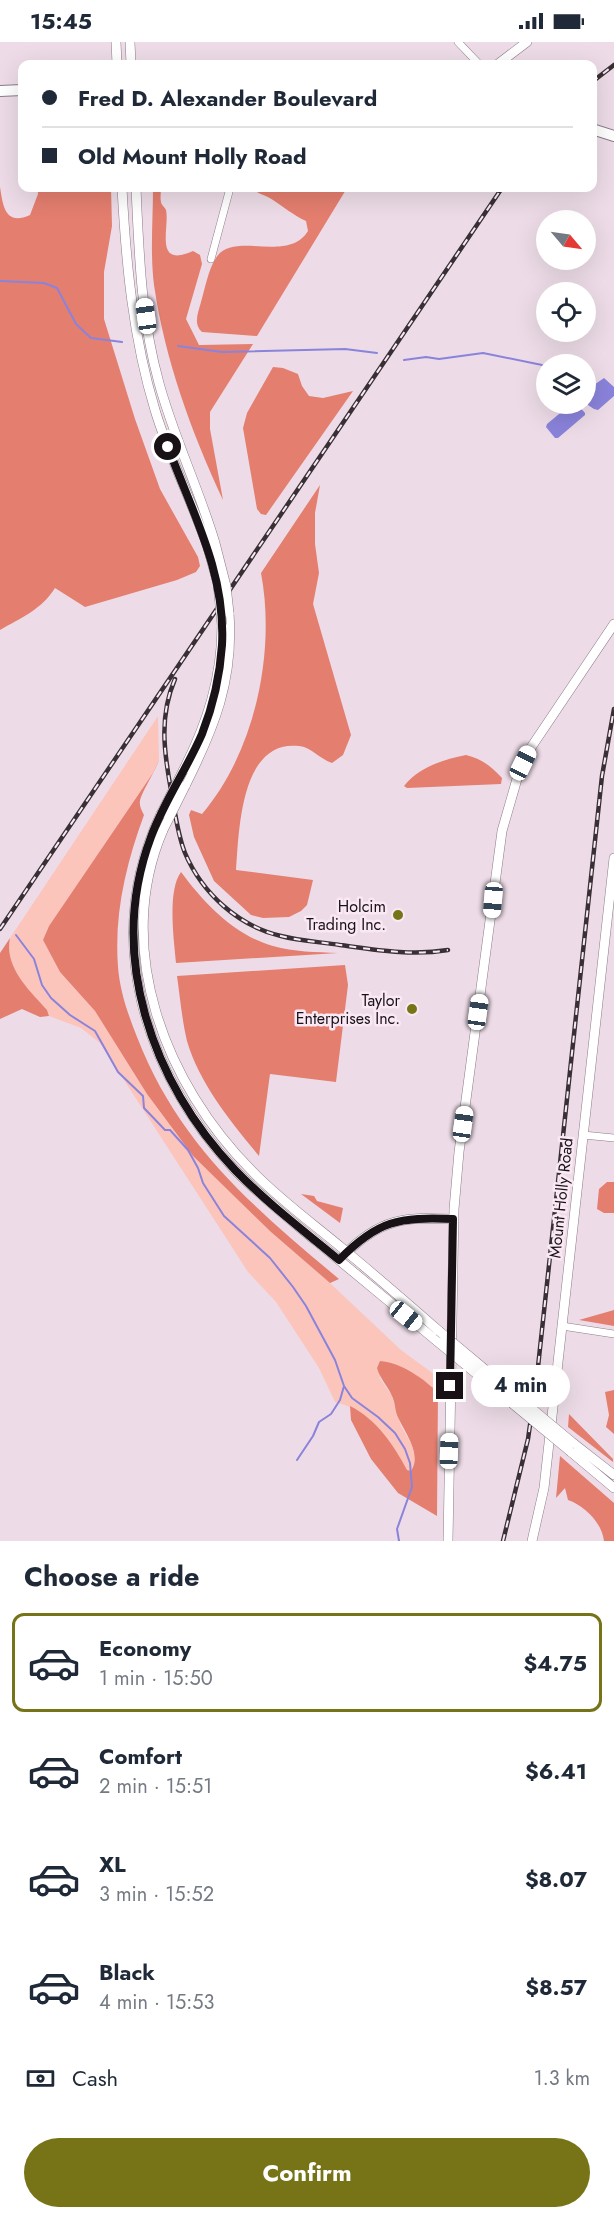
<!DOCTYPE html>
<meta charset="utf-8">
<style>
:root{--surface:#fff;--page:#f6f6f7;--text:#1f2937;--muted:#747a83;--line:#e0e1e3;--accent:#777418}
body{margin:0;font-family:Jost,sans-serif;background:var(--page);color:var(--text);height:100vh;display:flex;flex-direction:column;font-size:22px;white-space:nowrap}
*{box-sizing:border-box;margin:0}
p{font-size:20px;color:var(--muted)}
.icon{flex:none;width:33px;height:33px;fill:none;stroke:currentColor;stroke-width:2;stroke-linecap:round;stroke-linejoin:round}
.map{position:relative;height:1499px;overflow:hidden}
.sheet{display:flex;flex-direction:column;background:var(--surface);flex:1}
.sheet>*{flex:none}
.top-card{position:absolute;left:18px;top:18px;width:579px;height:132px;border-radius:12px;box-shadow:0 6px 24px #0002;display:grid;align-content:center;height:132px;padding:0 24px;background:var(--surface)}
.needle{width:39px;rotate:119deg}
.tools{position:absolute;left:536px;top:168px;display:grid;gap:12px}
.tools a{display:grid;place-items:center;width:60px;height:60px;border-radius:50%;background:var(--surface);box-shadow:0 6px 24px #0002;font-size:30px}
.end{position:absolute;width:27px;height:27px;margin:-14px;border:8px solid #181216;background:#fff;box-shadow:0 0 0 3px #fff}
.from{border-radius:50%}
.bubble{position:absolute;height:42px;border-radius:21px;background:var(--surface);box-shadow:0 6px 24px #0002;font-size:20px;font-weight:700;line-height:42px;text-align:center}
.car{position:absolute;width:18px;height:36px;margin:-18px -9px;border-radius:8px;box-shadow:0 0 4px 2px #0007;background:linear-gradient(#fff 24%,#345 0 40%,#fff 0 76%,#345 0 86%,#fff 0)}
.top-card b{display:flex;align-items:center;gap:21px;height:57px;font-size:22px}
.top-card b+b{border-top:2px solid var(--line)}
.top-card i{width:15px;height:15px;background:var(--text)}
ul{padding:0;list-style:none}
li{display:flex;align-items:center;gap:18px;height:99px;margin:0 12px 9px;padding:0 12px;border:3px solid transparent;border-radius:12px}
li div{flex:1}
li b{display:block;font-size:22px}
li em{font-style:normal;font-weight:700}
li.current{border-color:var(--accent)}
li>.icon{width:54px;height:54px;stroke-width:1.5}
h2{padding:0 24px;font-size:27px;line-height:72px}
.pay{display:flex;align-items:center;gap:15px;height:66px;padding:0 24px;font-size:22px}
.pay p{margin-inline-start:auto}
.action{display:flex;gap:12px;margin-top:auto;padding:12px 24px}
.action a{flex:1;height:69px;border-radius:36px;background:var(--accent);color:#fff;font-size:24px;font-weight:700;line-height:69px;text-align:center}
.status{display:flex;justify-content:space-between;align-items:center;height:42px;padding:0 30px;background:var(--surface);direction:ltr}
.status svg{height:16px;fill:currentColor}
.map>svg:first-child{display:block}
.green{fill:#fcc5bc}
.forest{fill:#e47e6f}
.water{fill:#8a83db}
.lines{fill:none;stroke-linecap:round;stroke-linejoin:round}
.stream{stroke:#8a83db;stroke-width:2}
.street-casing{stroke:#8b7c86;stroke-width:8}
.secondary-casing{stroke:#8b7c86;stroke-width:10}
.primary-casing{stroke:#8b7c86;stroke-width:12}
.street{stroke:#fff;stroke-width:7}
.secondary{stroke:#fff;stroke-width:9}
.primary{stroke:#fff;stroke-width:10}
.rail-casing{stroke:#383035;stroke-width:4.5}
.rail{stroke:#fae9f4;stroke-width:2;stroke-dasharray:7;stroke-linecap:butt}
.secondary-bridge-casing{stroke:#8b7c86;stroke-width:10;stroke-linecap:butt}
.secondary-bridge{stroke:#fff;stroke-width:9}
.route{stroke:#181216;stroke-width:8}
.poi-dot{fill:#777418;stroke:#fae9f4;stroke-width:2}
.labels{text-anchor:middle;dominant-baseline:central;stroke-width:5;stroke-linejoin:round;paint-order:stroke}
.poi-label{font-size:16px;fill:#181216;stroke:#fae9f4;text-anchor:end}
.street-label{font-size:16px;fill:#181216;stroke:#fae9f4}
</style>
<div class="status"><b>15:45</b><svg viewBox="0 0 49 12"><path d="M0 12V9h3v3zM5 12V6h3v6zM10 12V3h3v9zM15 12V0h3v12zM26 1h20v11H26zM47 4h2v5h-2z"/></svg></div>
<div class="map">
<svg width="614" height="1499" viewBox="0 0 614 1499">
<rect width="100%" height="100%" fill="#eddce7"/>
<path class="green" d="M158,674L159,718L153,731L49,884L43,898L60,930L95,969L147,1052L193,1114L271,1190L330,1241L401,1308L438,1335V1348L432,1346L422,1337L379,1335L392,1354L401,1384L411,1401L415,1415L414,1426L411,1429L407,1428C391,1398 369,1368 335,1360L319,1326L276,1260L248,1230L100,1001L81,986L49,974L47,968C29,948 4,925 10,896Z"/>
<path class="forest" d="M0,145C3,164 5,184 30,173L38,152V146H111L112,184L104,230V277L135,377L160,447L198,515L200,524L196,530L177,538L85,565L55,546C42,567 21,576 0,588Z
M153,146H161C161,150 160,156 161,160C161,163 165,165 166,168C170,185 153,227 193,209L200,213L202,222L186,277L199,303L253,302L210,370V387L223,458C191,389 165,318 154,243C150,211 153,177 153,146Z
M252,146H347L257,294L202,290C193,282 198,271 201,260C205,247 208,228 216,216C233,188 288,222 308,189L306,179C293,173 284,165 273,158C266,153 257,152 252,146Z
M273,325L283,326L298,332L302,344L309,354L323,356L353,349L266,473L261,472L257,467L243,386L247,371Z
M320,443L315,471V502L319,531L313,562L351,693L343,713L332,721C320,717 311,705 299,704C240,697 239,790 236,828L313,838L307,863L301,869L289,875L263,876L251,873L214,839L194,795L189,773L191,768L202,772C255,710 276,610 261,531Z
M466,713C482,717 491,724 502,736L501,742L407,746L404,744C419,725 442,718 466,713Z
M159,718C155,730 141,751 140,759C139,764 142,769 144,773C126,822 114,872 118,925C120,950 128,972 137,995C179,1103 253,1165 339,1237L330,1241L271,1190L193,1114L147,1052L95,969L60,930L43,898L49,884L153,731Z
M181,830C205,862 234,893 273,904C294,910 316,910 338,911L176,921C174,898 167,849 181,830Z
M10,896C4,925 29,948 47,968L49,974L40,975L22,967L0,977V911Z
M345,923L348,943L336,1040L270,1032L259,1114C231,1080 199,1041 187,999C182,978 180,955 177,934Z
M607,1140H614V1171H604L597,1167L599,1147Z
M301,1152L314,1154L317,1159L343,1166L340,1181Z
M614,1268V1284L579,1278Z
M380,1319C395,1320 409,1328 422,1337C428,1341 431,1346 438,1348L437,1474L398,1451L371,1417L351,1378L350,1364C376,1377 394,1403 407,1428L411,1429C423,1412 403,1388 397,1373C395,1367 395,1360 392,1354C388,1344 380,1337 377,1326Z
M614,1348V1392L606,1385L609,1373L605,1350Z
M569,1372L613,1417V1420L568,1385Z
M560,1414L614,1461V1499H604C602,1481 585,1464 568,1458L565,1446L556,1456Z"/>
<path class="water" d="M604,336L614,345V354L598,368L594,367L585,361V349Z
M571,362H577L585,371V373L558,396H555L546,385L547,382Z"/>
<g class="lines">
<path class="stream" d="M0,239L44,241L57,246L76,282L91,296L122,300
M178,304L222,310L345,307L377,311
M404,318L426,315L439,317L483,311L542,323
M16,893L34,917L42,943L51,956L70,973L95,989L118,1030L143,1054L144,1066L165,1088H170L188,1108L198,1126L203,1141L224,1174L270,1216L293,1245L306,1264L335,1318L344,1344L352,1356L378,1375L395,1391L405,1407L410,1421L412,1445L397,1487L399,1499
M297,1418L313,1394L319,1380L331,1372L340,1358L344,1344"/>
<g class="street-casing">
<path id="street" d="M458,0L479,22
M211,217L230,146
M583,1093L614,1096
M562,1284L614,1292"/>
</g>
<g class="secondary-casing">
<path id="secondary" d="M116,0L117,22
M130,0L131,22
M498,22L527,0
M122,146C126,221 133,296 155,368C169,415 192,459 208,506
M136,146C139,211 141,277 159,341C174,396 199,447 215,501
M183,729C207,682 222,636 222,583
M185,744C214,686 234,638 229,571
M161,772C102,896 144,1030 234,1127C259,1153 288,1176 316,1199C357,1233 397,1266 438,1300
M163,788C112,907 166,1043 252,1129C279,1157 312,1181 342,1206C375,1233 407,1261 439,1289
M344,1213C381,1176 404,1175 453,1177
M573,1401L614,1433
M571,1410L614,1446
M448,1499L454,1167L459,1110L502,789L519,730L530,707L614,582
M532,1499L544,1446L614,816"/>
</g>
<g class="primary-casing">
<path id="primary" d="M0,49L22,48
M592,87L614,94"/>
</g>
<use href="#street" class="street"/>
<use href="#secondary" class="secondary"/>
<use href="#primary" class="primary"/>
<g class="rail-casing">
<path id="rail" d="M592,40L614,23
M175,637C159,674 164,710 171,748C175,769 177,791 185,811C202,851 238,884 281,894C300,899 321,900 340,903C377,908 412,914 448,908
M0,887L502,146
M503,1499L528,1397L537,1334L602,734L614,667"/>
</g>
<use href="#rail" class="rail"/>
<g class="secondary-bridge-casing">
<path id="secondary-bridge" d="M215,501L226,544L229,571
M208,506L218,542L222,583
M161,772L183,729
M163,788L185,744
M439,1289L573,1401
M438,1300L571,1410"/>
</g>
<use href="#secondary-bridge" class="secondary-bridge"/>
</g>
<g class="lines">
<path class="route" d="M168,405C192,470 226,531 222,603C220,633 213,664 202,692C187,727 164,759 151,795C107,912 151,1040 235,1128C267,1161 304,1189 339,1218C378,1178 399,1175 453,1177L450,1344"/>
</g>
<g class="poi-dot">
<circle cx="398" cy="873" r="6"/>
<circle cx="412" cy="967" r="6"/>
</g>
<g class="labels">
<g class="poi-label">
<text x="386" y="864">Holcim<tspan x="386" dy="18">Trading Inc.</tspan></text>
<text x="400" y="958">Taylor<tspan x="400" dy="18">Enterprises Inc.</tspan></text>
</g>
<g class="street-label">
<text transform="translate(561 1156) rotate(-84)">Mount Holly Road</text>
</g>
</g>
</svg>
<div class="tools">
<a><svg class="needle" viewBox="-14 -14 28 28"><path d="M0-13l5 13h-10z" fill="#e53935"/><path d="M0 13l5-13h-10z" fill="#747a83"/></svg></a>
<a><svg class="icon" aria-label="locate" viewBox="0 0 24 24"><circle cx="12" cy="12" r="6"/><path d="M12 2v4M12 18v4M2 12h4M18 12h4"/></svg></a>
<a><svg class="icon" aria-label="layers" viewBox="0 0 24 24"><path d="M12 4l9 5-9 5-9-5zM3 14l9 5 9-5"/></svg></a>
</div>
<i class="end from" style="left:168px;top:405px"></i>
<i class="end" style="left:450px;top:1344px"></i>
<div class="bubble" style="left:471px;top:1323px;width:99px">4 min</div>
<i class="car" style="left:146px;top:274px;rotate:352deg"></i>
<i class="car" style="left:523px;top:721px;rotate:26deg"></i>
<i class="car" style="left:493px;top:858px;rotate:185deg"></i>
<i class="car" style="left:478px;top:970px;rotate:8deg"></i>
<i class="car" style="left:463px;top:1082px;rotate:8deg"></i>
<i class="car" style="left:406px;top:1274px;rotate:129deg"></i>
<i class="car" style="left:449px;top:1409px;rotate:2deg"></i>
<div class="top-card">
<b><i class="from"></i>Fred D. Alexander Boulevard</b>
<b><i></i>Old Mount Holly Road</b>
</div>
</div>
<section class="sheet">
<h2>Choose a ride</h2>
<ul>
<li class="current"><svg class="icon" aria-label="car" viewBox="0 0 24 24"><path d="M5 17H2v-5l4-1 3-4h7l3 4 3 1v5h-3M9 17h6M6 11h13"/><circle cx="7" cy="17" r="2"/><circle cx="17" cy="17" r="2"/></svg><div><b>Economy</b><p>1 min · 15:50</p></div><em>$4.75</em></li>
<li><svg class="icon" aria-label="car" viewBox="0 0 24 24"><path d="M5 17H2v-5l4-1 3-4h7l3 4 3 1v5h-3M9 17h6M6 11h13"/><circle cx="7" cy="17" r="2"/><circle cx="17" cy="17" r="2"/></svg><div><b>Comfort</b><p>2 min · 15:51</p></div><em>$6.41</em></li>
<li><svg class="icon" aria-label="car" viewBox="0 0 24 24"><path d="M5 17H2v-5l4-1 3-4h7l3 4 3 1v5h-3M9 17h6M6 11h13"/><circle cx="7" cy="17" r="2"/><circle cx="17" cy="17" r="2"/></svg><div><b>XL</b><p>3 min · 15:52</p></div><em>$8.07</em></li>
<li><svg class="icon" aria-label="car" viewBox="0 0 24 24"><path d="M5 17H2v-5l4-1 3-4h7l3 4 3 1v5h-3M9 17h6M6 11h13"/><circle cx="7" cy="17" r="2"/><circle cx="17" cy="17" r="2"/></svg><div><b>Black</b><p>4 min · 15:53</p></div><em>$8.57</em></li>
</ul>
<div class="pay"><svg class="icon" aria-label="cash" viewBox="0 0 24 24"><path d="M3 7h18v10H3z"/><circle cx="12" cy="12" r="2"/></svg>Cash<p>1.3 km</p></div>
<div class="action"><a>Confirm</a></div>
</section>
